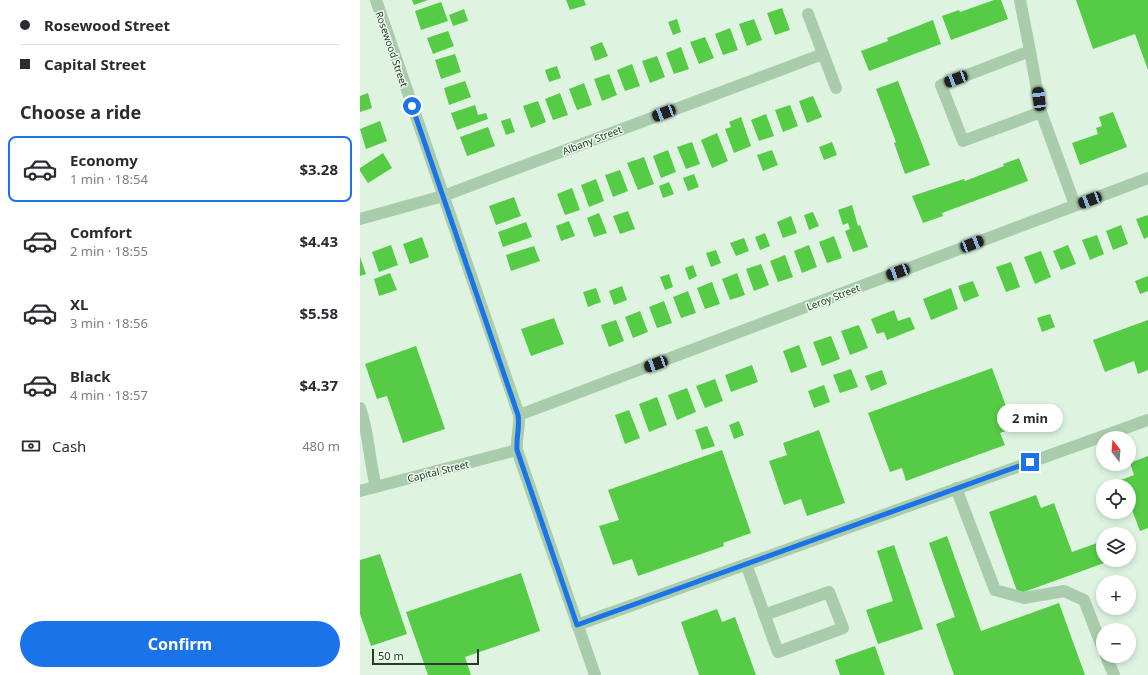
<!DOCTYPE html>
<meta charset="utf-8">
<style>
:root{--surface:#fff;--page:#f2f2f3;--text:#2b2b33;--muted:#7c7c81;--line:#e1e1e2;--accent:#1a73e8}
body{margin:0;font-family:"Noto Sans",sans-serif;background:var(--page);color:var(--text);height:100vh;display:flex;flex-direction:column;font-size:15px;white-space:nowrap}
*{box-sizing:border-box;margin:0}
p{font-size:13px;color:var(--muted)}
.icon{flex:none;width:22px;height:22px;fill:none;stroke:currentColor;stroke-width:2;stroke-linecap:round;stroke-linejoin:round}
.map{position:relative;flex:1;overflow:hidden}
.side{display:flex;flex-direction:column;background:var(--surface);width:360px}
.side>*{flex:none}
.hud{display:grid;align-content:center;height:88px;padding:0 20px;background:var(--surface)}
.needle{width:26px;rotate:343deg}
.tools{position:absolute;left:736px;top:431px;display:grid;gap:8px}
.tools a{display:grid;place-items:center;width:40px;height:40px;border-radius:50%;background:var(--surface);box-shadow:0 2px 6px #0003;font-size:20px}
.scale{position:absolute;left:12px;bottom:10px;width:107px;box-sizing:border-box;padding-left:4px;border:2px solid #2a3929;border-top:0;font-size:11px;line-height:14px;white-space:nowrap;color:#2a3929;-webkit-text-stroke:3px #ebfbee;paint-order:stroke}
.end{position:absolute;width:18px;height:18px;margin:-9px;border:5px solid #1a73e8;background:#fff;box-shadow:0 0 0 2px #fff}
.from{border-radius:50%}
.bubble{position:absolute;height:28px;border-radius:14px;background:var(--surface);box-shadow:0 2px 6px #0003;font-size:13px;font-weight:700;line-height:28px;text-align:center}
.car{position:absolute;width:12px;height:24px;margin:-12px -6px;border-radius:5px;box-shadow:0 0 3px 1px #0007;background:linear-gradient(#222 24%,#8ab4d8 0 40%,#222 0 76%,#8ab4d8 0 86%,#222 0)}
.hud b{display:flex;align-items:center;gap:14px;height:38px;font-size:15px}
.hud b+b{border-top:1px solid var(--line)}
.hud i{width:10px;height:10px;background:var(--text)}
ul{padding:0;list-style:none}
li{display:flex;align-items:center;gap:12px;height:66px;margin:0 8px 6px;padding:0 12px;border:2px solid transparent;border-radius:8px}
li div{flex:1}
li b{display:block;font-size:15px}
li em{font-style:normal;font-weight:700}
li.on{border-color:var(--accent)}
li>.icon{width:36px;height:36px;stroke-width:1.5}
h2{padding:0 20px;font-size:18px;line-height:48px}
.pay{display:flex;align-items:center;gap:10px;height:44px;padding:0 20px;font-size:15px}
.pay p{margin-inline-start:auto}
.cta{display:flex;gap:8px;margin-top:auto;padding:8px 20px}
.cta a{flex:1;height:46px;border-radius:24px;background:var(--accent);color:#fff;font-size:16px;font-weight:700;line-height:46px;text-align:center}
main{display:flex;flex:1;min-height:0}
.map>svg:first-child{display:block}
.building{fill:#56cb45}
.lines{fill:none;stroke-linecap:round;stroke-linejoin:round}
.minor{stroke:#a9cdac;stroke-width:12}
.route{stroke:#1a73e8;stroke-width:5}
.labels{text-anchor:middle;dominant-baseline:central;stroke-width:3;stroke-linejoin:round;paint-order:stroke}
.street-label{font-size:10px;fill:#2a3929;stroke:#ebfbee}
</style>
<main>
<section class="side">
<div class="hud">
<b><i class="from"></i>Rosewood Street</b>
<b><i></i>Capital Street</b>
</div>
<h2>Choose a ride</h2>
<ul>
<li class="on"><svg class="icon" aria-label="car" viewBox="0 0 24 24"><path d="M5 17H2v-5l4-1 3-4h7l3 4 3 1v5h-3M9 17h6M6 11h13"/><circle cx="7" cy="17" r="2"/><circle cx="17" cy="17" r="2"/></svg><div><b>Economy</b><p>1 min · 18:54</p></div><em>$3.28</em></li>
<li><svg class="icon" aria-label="car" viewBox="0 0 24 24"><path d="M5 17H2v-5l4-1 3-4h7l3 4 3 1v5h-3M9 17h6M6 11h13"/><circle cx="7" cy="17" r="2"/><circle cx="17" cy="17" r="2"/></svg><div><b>Comfort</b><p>2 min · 18:55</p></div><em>$4.43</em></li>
<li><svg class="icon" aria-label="car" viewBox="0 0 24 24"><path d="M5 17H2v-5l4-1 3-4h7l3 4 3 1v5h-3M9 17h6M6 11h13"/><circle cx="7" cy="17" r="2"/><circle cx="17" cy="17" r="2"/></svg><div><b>XL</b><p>3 min · 18:56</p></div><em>$5.58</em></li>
<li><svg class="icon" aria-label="car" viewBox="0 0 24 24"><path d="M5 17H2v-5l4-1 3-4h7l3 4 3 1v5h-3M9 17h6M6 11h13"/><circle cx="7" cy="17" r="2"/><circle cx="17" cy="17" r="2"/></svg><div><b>Black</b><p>4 min · 18:57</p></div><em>$4.37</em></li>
</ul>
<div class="pay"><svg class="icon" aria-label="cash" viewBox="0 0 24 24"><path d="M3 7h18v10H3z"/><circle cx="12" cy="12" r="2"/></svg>Cash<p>480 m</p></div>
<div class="cta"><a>Confirm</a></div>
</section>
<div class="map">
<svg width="788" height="675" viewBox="0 0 788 675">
<rect width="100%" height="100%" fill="#def4e1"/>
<path class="building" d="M52,0H68L54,5Z
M206,0H224L226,5L210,10Z
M634,0H641L648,19L591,40L582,16L599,10L600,12Z
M716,0H788V70L775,34L733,49Z
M81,2L88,21L61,30L55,11Z
M422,8L430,30L415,35L407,13Z
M104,9L108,21L93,26L89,15Z
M317,19L321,32L313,35L308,22Z
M394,19L402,40L387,46L379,24Z
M573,20L581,44L509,71L501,51L528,41L527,38Z
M370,28L378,50L363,55L355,34Z
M88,31L94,46L73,54L67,38Z
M345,37L354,58L339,64L330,42Z
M242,42L248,56L235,61L230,47Z
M321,47L329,69L314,74L306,53Z
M95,54L101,72L81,79L75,60Z
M297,56L305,77L290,83L282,61Z
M272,64L280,86L265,91L257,70Z
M197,66L201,78L189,82L185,70Z
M249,74L257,95L242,101L234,79Z
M105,81L111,97L89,105L84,88Z
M538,81L570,165L545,174L534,143L536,142L516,89Z
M224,83L232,105L217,110L209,89Z
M8,93L12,108L0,112V96Z
M200,93L208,115L193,120L185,99Z
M453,96L462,117L447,123L439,101Z
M178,101L186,122L171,128L163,106Z
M115,105L118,115L126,113L128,119L97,130L91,113Z
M430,105L438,126L423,132L415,110Z
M753,112L767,147L720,165L712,143L738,134L736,128L742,126L739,117Z
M406,114L414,136L399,141L391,120Z
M381,117L391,146L374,153L365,129L371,127L369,122Z
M150,118L155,132L146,135L141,121Z
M20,121L27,141L6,149L0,129Z
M128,127L135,146L107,156L100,137Z
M357,133L368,161L352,168L341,140Z
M332,142L340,164L326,169L317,147Z
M472,142L477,155L464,160L459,147Z
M308,150L316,172L301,178L293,156Z
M412,150L418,165L403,171L397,155Z
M23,153L32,168L8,183L0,171V168Z
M284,157L294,184L278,190L267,163Z
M659,158L668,181L582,213L583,216L563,223L552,196L604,179L605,181L644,166L643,164Z
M260,170L268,191L253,197L245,175Z
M334,174L339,187L328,191L323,178Z
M236,179L244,201L229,207L221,185Z
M309,182L314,194L303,198L299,186Z
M212,188L220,210L205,215L197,194Z
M154,197L161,216L136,225L129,206Z
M492,205L498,226L500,225L508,247L493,252L485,231L490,229L488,223L483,225L478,210Z
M268,211L275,229L260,234L253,216Z
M453,212L459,226L449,230L444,215Z
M239,213L247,233L234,237L227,218Z
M788,215V237L784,239L776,219Z
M431,216L437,233L423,238L417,222Z
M209,221L215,236L201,241L196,226Z
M166,222L172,237L143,247L138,232Z
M761,225L768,244L753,250L746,231Z
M405,233L410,246L400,250L395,237Z
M737,235L744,254L730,260L722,240Z
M474,236L482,258L467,263L459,242Z
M62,237L69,257L50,264L43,244Z
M384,238L389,251L376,256L370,243Z
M31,245L38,265L19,272L12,252Z
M449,245L457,267L442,273L434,251Z
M708,245L716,264L701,270L693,251Z
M174,246L180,261L151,271L146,255Z
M356,250L361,263L351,267L346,253Z
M681,251L691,277L675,284L664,257Z
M425,255L433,277L418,282L410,261Z
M0,257L6,274L0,276Z
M651,262L660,287L646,292L636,267Z
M401,264L409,285L394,291L386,269Z
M333,265L337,276L329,280L325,268Z
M30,273L37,290L19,296L14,279Z
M377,273L385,295L370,300L362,279Z
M309,274L313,287L305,290L300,277Z
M788,276V291L780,294L775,281Z
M613,281L619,296L604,302L598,286Z
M352,282L360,304L345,309L337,288Z
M262,286L267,300L254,305L249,291Z
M236,288L241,302L228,307L223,292Z
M591,288L598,309L571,320L563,299Z
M328,291L336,313L321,318L313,297Z
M304,301L312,323L297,328L289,307Z
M534,310L538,321L550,317L555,329L527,340L524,332L517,334L511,319Z
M280,311L288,332L273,338L265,317Z
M690,314L695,327L682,332L677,318Z
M194,318L204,344L171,356L161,329Z
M256,320L264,341L249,347L241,325Z
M788,320V370L778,374L774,361L745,372L733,340Z
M499,325L508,348L490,355L481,331Z
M471,336L480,359L462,366L453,342Z
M439,345L447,367L431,373L423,351Z
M56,346L85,429L43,443L27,396L17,399L5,364Z
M392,365L398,382L371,392L365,375Z
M632,368L654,428L640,433L645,445L546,481L542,468L530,472L508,413Z
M491,369L498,387L480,393L473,375Z
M522,370L527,384L511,391L505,376Z
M355,379L363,401L345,408L336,386Z
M464,385L470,402L454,408L448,391Z
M327,388L336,412L317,420L308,395Z
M297,397L307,425L289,432L279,404Z
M269,410L280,438L265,444L255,415Z
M379,421L384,435L374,439L369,425Z
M347,426L355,446L342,450L335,430Z
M459,430L485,503L447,516L441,499L424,505L409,461L427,455L423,443Z
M362,450L391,533L363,543L364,546L278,576L272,559L253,565L239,526L259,520L248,490Z
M788,456V528L780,531L769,502V486H763L761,480L774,475L770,463Z
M676,495L681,508L694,503L712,552L740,542L743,550V560H747V562L658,594L629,512Z
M587,536L621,631L699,603L725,675H594L576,624L595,617L569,543Z
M534,545L563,629L518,644L506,610L533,601L517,551Z
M20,554L47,634L11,646L0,614V560Z
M161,573L180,631L105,657L111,675H68L46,612Z
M357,609L362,622L375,617L396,675H339L321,622Z
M515,646L525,675H480L475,660Z"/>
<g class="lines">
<path class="minor" d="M16,0L159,415C160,427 156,438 157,450L235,675
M660,0L670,51
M448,14L476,88
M681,112L670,51L581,85L603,141L681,112L715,205
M0,219L83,196L463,54
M0,408C9,433 9,460 16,487
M159,415L788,178
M596,488L635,590L664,598L704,591L724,600L743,649
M0,491L157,450
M386,564L418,652L483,628L469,592L404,615
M217,625L788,420
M746,656L754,675"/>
</g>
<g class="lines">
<path class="route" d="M52,106L158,415C160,427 156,438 157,450L217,625L670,462"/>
</g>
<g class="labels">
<g class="street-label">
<text transform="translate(32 49) rotate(71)">Rosewood Street</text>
<text transform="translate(232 140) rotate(-21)">Albany Street</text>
<text transform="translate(473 297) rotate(-21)">Leroy Street</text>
<text transform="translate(78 471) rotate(-14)">Capital Street</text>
</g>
</g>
</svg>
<div class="tools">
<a><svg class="needle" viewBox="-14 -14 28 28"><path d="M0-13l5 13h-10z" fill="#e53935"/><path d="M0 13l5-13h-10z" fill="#7c7c81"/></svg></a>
<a><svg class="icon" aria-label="locate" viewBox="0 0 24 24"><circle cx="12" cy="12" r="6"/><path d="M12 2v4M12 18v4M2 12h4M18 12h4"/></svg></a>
<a><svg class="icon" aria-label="layers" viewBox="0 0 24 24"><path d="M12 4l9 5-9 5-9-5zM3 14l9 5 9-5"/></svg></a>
<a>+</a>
<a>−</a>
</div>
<div class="scale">50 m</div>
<i class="end from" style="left:52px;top:106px"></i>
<i class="end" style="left:670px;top:462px"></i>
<div class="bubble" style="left:637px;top:404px;width:66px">2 min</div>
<i class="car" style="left:596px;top:79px;rotate:249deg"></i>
<i class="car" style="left:679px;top:99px;rotate:353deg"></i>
<i class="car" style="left:304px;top:113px;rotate:249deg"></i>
<i class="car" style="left:730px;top:200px;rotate:249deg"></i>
<i class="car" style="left:612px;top:244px;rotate:69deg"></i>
<i class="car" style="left:538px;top:272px;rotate:250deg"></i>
<i class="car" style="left:296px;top:364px;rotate:250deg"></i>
</div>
</main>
